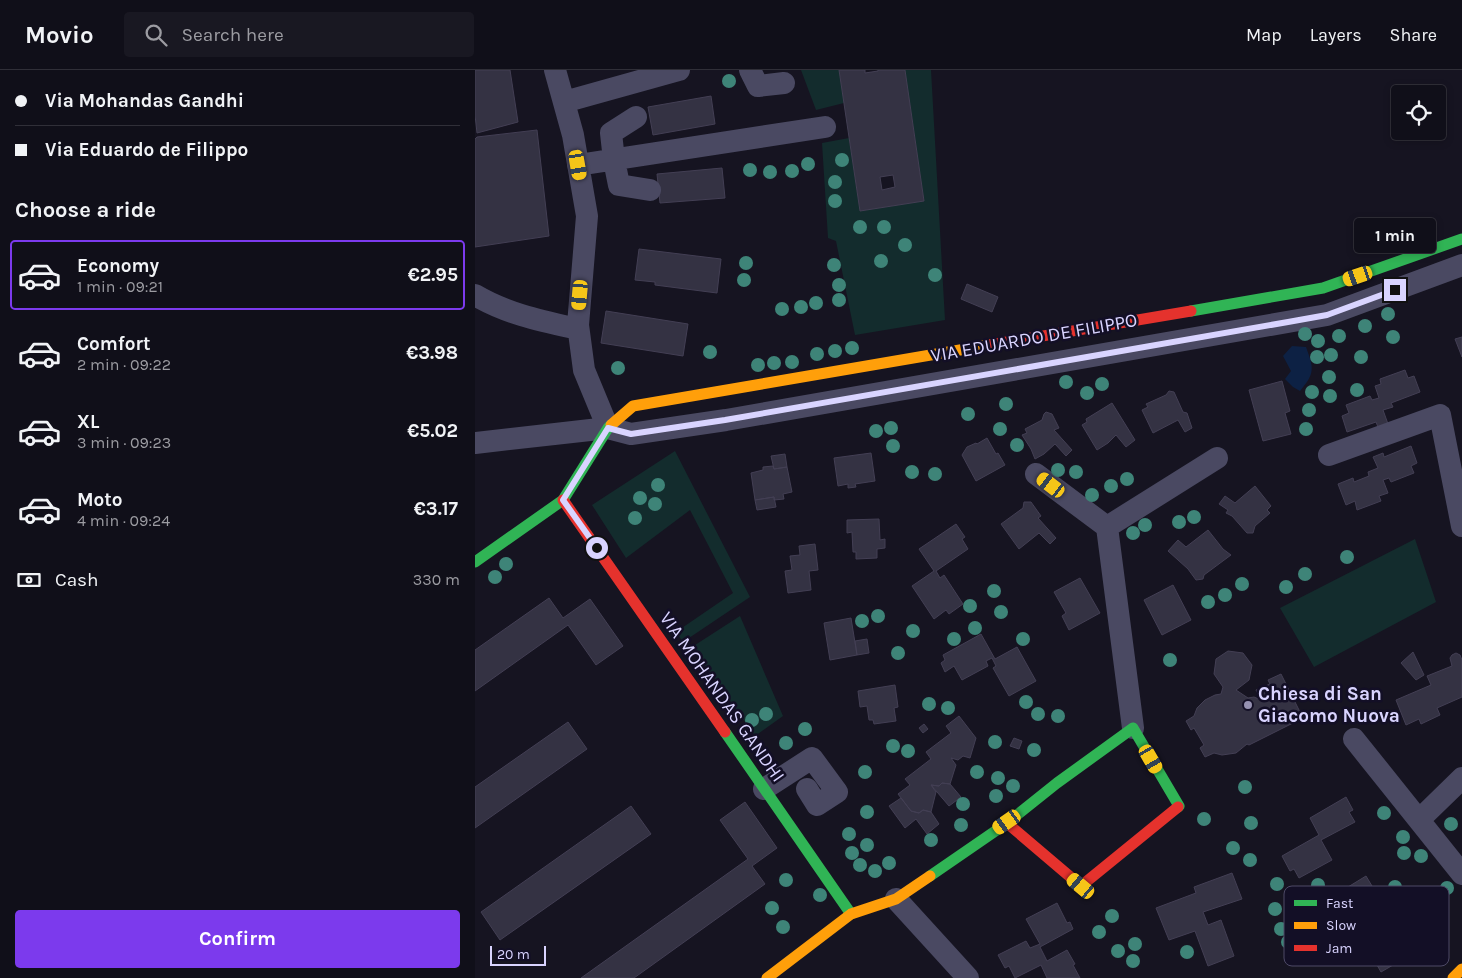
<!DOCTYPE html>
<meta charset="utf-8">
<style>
:root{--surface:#100f19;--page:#191822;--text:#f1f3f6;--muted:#9c9ca2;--line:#302f38;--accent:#7c3aed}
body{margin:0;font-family:Karla,sans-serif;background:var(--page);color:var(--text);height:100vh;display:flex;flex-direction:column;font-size:19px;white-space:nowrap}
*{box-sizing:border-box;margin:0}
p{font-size:16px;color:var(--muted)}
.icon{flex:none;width:28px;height:28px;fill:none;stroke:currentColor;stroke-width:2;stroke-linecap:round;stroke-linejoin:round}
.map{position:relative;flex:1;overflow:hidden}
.panel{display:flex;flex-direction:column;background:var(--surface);width:475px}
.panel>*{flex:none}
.hud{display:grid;align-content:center;height:110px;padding:0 15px;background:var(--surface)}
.tools{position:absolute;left:916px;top:15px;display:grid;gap:10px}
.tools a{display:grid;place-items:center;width:55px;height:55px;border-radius:5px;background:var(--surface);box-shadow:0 2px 8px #0003,0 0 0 1px var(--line);font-size:25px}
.scale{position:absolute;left:15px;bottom:12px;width:56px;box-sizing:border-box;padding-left:5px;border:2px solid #d9d4ff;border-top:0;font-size:14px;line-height:18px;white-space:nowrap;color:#d9d4ff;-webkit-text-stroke:4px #130f26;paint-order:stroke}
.end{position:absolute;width:22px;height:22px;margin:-11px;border:6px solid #d9d4ff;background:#111;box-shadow:0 0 0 2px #111}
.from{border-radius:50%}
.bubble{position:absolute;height:35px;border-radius:5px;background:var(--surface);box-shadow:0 2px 8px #0003,0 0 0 1px var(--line);font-size:16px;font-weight:700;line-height:35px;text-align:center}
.car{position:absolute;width:15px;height:30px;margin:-15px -8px;border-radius:6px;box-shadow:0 0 4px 1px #0007;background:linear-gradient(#f5c518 24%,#345 0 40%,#f5c518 0 76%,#345 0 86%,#f5c518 0)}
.hud b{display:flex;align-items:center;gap:18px;height:48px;font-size:19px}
.hud b+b{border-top:1px solid var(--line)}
.hud i{width:12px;height:12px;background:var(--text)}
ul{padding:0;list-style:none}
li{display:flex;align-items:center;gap:15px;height:70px;margin:0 10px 8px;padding:0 5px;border:2px solid transparent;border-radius:5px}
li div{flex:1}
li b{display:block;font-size:19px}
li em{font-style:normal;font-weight:700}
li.current{border-color:var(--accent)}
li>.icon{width:45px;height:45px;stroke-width:1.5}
h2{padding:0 15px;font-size:22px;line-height:60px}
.pay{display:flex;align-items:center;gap:12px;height:55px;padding:0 15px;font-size:19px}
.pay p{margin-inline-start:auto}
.button{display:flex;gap:10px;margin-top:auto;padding:10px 15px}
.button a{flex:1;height:58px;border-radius:5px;background:var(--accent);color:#fff;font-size:20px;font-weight:700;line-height:58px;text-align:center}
header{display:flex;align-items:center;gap:30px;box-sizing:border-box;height:70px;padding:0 25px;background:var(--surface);border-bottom:1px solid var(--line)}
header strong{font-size:24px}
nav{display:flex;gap:28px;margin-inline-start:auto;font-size:18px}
.search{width:350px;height:45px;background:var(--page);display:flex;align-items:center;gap:12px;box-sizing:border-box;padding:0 18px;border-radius:5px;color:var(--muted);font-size:19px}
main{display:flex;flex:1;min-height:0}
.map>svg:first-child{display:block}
.green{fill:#132c2d}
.water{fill:#0d2144}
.building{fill:#343243;stroke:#433f54;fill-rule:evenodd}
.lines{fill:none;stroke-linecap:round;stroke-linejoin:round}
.street{stroke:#4a4962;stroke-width:22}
.fast{stroke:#30b455;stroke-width:11}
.slow{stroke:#ff9f0a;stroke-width:11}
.jam{stroke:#e5322d;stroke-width:11}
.tree{fill:#3e8478}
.route{stroke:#d9d4ff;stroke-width:6}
.poi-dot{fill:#9591b1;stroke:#130f26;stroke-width:2}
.labels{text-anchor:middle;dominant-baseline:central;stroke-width:5;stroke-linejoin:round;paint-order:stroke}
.street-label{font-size:19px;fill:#d9d4ff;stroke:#130f26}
.poi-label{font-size:19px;font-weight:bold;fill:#d9d4ff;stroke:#130f26;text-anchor:start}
.key{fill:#130f26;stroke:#4e4a67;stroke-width:1}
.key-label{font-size:14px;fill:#d9d4ff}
</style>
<header>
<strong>Movio</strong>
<div class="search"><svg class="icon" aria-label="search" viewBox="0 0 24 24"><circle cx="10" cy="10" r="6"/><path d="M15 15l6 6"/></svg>Search here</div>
<nav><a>Map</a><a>Layers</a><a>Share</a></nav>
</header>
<main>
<section class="panel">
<div class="hud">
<b><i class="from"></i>Via Mohandas Gandhi</b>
<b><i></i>Via Eduardo de Filippo</b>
</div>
<h2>Choose a ride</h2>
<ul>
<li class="current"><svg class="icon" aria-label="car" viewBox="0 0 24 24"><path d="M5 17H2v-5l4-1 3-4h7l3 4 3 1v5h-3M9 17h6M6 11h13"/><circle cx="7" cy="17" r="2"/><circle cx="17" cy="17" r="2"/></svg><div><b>Economy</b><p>1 min · 09:21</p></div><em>€2.95</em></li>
<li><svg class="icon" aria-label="car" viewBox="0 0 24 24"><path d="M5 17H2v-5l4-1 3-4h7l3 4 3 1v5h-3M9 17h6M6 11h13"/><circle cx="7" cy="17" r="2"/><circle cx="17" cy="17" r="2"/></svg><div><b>Comfort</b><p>2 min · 09:22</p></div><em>€3.98</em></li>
<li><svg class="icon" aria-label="car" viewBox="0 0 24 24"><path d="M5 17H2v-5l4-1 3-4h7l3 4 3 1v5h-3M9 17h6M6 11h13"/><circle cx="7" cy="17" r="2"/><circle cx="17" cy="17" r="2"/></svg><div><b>XL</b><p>3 min · 09:23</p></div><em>€5.02</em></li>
<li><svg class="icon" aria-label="car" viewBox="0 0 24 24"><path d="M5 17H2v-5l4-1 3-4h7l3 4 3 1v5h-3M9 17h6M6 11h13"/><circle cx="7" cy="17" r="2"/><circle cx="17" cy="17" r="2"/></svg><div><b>Moto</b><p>4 min · 09:24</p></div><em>€3.17</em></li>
</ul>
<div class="pay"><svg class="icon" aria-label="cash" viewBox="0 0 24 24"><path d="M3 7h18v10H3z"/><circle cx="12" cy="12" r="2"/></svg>Cash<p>330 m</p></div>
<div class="button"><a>Confirm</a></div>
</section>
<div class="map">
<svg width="987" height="908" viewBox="0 0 987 908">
<rect width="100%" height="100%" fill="#161421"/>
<path class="green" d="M326,0H364L369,33L341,40Z
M430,0H456L470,250L380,265L361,171L353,168L347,73L374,68L385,141L449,131Z
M200,381L275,527L208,572L201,562L258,523L215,440L151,488L117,435Z
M940,469L961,532L839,597L805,538Z
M265,546L308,646L280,666L217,577Z"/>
<path class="water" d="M817,276L831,277C839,299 840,303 825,321L818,317L810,309L816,301L808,286Z"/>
<path class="building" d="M0,0H35L43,52L2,63L0,45Z
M364,0H390V3L403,1V0H430L449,131L385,141ZM418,105L420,117L407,120L405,107Z
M236,26L240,54L178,65L173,37Z
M62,60L74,166L0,177V69L2,67Z
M247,98L250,128L185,133L182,104Z
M164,179L246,189L242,223L180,215V212L160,210Z
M492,214L523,227L517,242L486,229Z
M131,241L213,254L208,286L126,273Z
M987,267V287L980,269Z
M930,300L933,308L939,306L945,322L916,333L918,337L908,340L913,354L903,357L901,352L872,362L867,346L874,343L871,335L895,326L897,330L904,328L900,316L906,314L905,309Z
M807,311L815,341L810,343L816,364L788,371L774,320Z
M694,321L699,322L708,342L712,343L717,358L710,362L703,350L678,363L667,340L673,337L671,334L691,325Z
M637,333L660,370L651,377L641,365L633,373L622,380L607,355L612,352L611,349Z
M571,342L577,344L584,358L579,360L597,380L591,386L580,374L569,384L560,389L556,379L547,365L552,363L550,359L567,350L569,344Z
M512,368L521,384L523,383L530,395L501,411L487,385L492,377L501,373L502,374Z
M936,376L942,393L936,396L939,403L916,412L914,408L908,410L913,423L904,426L906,431L882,440L880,431L871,435L863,414L878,408L879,412L894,406L893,402L903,398L898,387L908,383L909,387Z
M396,383L400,411L380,414L381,417L373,418V414L363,416L359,388Z
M310,384L312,397L299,399L296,386Z
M298,396L299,399L312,397L317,422L308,424L309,429L299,430V427L280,430L276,403L288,400V397Z
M780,416L796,436L792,440L795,443L780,456L778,463H772L757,446L751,443L753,440L744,434L750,426L760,433Z
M299,427L301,437L282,440L280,430Z
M549,432H556L566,446L563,448L581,468L575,474L564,463L544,479L526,454L548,438Z
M404,449L405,470L410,469V478L402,479V488L381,489V482H378L377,462L372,463V450Z
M481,454L490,467L487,469L493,479L461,501L465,508L469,505L488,534L474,544L471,540L459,549L437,516L459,501L444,479Z
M733,460L748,479L756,485L729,505L728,509L721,510L713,499L693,481L703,470L711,477Z
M340,474L343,500L334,501L336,520L313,523L310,501L317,500L315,486L325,485L324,476Z
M605,508L625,543L594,560L587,546L591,543L579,522Z
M698,515L716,550L687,565L669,530Z
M74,528L88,548L115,529L148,576L121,595L93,555L0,621V580Z
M376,548L382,585L355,590L349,553Z
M506,564L520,589L542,577L561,611L534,626L518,598L521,596L517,588L511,591L513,596L487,610L479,596L470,602L466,593L470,590L468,585Z
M392,569L394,583L382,585L380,571Z
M753,581L768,583L777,595L774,610L761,620L773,628L779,627L786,630L781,620L795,614L793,610L806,604L828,648L774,675L772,674L761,683L747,685L739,683L730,687L725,678L729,675L719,658L716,660L711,651L719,646L722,638L730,630L740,625L746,624L748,617L739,604L741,589Z
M938,582L949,605L941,610L926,593Z
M981,583L985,585L987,590V627L962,638L965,645L946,654L944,649L931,655L921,630L956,615L952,606L977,596L975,588L977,585Z
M420,615L423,637L419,638L421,651L399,654L398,650H394L392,636L385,637L383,621Z
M484,646L501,668L495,688L488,686L483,690L476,688L481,695L475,714L467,713L464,716L456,715L461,722L456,742L448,740L444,743L436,741L423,724L435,715L430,709L456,689L451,682L476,663L471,656Z
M93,652L112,679L0,758V717Z
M449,654L453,659L448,663L444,658Z
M539,668L547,671L544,679L535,676Z
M467,713L475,714L486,727L474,736L456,715L464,716Z
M871,727L878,740L874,742L880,752L846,770L857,790L824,808L819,799L815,801L807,786L844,765L835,748Z
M426,728L436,741L444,743L448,740L456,742L464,754L452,764L441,749L430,758L414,736Z
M270,732L302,778L277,796L290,814L159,908H106L273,789L245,750Z
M156,736L176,764L25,870L6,842Z
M757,803L767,829L728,842L733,855L746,850L759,886L733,896L720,861L694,870L681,838L721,823L719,817Z
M891,806L906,831L871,853L855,828Z
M582,833L592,853L595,852L598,859L565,877L572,891L592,880L600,894L598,895L605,908H572L566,895L540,908L534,896L530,898L523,885L551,871L555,878L565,874L551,849Z
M937,849L938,852L942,849L956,873L906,902L902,895L916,888L906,871L908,870L906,867Z"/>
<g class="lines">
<path class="street" d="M80,0L98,65L112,146L103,255L109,300L133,358
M275,0L283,16L309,13
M89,32L204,0
M161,47L136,63L139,90L144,115L175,120
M103,95L350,57
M0,225C32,244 67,251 103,259
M0,373L133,358L156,364L251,350L852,245L987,195
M854,385L965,345L987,456
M561,404L632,457
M658,658L632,457L742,388
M879,669L987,804
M289,719L337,688L362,722L342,735L332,719
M944,750L987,708
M421,829L493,908"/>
<path class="fast" d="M716,241L848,218L987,169
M0,492L88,430L133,358L136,355
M250,662L376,844
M455,806L532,753L582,713L658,658L704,736L703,737"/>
<path class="slow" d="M136,355L158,336L514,275
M292,908L376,844L421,829L455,806
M978,908L987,899"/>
<path class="jam" d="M514,275L716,241
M88,430L250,662
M532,753L606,816L703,737"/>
</g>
<g class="tree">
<circle cx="254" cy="11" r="7"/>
<circle cx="367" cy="90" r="7"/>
<circle cx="333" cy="94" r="7"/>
<circle cx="275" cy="100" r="7"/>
<circle cx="317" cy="101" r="7"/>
<circle cx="295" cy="102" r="7"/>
<circle cx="360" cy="112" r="7"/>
<circle cx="360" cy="131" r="7"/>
<circle cx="385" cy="157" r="7"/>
<circle cx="409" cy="157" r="7"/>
<circle cx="430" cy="175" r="7"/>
<circle cx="406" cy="191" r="7"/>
<circle cx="271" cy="193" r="7"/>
<circle cx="359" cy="195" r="7"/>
<circle cx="460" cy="205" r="7"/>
<circle cx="269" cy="210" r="7"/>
<circle cx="364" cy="215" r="7"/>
<circle cx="364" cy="230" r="7"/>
<circle cx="341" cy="233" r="7"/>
<circle cx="326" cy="237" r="7"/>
<circle cx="307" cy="239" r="7"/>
<circle cx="913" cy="244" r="7"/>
<circle cx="890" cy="256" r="7"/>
<circle cx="830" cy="264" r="7"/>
<circle cx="864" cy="266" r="7"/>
<circle cx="918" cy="267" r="7"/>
<circle cx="843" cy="271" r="7"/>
<circle cx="377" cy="278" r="7"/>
<circle cx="360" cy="281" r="7"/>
<circle cx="235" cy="282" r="7"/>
<circle cx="342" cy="284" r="7"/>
<circle cx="856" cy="285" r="7"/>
<circle cx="842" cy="287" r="7"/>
<circle cx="886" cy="287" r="7"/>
<circle cx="317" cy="292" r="7"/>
<circle cx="299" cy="293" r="7"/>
<circle cx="283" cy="295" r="7"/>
<circle cx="143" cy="298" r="7"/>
<circle cx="854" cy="307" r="7"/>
<circle cx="591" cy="312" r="7"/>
<circle cx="627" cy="314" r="7"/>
<circle cx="882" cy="320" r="7"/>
<circle cx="837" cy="322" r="7"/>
<circle cx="612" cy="323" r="7"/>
<circle cx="855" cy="326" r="7"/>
<circle cx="531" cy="334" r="7"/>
<circle cx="834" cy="340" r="7"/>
<circle cx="493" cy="344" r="7"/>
<circle cx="416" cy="358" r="7"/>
<circle cx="525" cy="359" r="7"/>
<circle cx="831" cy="359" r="7"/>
<circle cx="401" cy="361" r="7"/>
<circle cx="542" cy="375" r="7"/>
<circle cx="418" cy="376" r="7"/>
<circle cx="583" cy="400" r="7"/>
<circle cx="437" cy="402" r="7"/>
<circle cx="601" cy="402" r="7"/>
<circle cx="460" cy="404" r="7"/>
<circle cx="652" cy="409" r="7"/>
<circle cx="183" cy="415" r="7"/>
<circle cx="636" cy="416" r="7"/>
<circle cx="617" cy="425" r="7"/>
<circle cx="165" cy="428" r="7"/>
<circle cx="180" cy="434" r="7"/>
<circle cx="719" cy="447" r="7"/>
<circle cx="160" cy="448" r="7"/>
<circle cx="704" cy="452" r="7"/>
<circle cx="670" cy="455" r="7"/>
<circle cx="658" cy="463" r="7"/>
<circle cx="872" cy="487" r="7"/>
<circle cx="31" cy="494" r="7"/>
<circle cx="830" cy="504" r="7"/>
<circle cx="20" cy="507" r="7"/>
<circle cx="767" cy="514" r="7"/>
<circle cx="811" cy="517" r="7"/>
<circle cx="519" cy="521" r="7"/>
<circle cx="750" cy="525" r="7"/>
<circle cx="733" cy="532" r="7"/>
<circle cx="495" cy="536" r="7"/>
<circle cx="526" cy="542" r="7"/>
<circle cx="403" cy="546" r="7"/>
<circle cx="387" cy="551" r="7"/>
<circle cx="500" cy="558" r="7"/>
<circle cx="438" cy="561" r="7"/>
<circle cx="479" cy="569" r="7"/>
<circle cx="548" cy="569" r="7"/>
<circle cx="423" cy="583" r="7"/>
<circle cx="695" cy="590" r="7"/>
<circle cx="551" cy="632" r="7"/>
<circle cx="454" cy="634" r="7"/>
<circle cx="473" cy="638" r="7"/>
<circle cx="291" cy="644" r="7"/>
<circle cx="563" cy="644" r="7"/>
<circle cx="583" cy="646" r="7"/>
<circle cx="277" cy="650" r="7"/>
<circle cx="330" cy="659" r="7"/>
<circle cx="520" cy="672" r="7"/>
<circle cx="311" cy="673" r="7"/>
<circle cx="418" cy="676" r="7"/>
<circle cx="559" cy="680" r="7"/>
<circle cx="433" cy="681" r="7"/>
<circle cx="390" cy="702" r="7"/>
<circle cx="502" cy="702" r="7"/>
<circle cx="523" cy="708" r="7"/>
<circle cx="538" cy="716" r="7"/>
<circle cx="770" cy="717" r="7"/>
<circle cx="521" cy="726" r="7"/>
<circle cx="488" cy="734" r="7"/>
<circle cx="392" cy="742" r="7"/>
<circle cx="909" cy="743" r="7"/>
<circle cx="729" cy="749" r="7"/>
<circle cx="776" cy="753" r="7"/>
<circle cx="976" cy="754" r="7"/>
<circle cx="486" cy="755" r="7"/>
<circle cx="374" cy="764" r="7"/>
<circle cx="928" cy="767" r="7"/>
<circle cx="456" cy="770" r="7"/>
<circle cx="392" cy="775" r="7"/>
<circle cx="758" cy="778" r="7"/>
<circle cx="377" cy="783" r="7"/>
<circle cx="929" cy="783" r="7"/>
<circle cx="946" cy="786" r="7"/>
<circle cx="775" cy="790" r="7"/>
<circle cx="414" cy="793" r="7"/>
<circle cx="385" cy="795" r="7"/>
<circle cx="400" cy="801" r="7"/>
<circle cx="311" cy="810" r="7"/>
<circle cx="802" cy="814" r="7"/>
<circle cx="843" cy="815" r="7"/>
<circle cx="920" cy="817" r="7"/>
<circle cx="972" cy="818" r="7"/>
<circle cx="345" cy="825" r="7"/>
<circle cx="297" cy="838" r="7"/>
<circle cx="800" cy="839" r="7"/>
<circle cx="637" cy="846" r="7"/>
<circle cx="308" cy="857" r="7"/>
<circle cx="806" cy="859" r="7"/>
<circle cx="624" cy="862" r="7"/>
<circle cx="813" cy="872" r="7"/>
<circle cx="660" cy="874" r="7"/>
<circle cx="643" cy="881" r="7"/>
<circle cx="712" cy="882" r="7"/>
<circle cx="658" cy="891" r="7"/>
</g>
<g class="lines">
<path class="route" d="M122,478L88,430L133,358L156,364L250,350L813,252L852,245L920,220"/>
</g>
<circle class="poi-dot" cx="773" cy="635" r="5"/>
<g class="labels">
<g class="street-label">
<text transform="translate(559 268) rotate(-10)">VIA EDUARDO DE FILIPPO</text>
<text transform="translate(247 627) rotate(55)">VIA MOHANDAS GANDHI</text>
</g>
<g class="poi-label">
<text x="783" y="624">Chiesa di San<tspan x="783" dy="22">Giacomo Nuova</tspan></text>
</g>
</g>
<rect x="809" y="816" width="165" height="80" rx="8" class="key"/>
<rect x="819" y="830" width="23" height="6" fill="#30b455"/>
<rect x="819" y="852" width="23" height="7" fill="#ff9f0a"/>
<rect x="819" y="875" width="23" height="6" fill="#e5322d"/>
<g class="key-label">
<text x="851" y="838">Fast</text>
<text x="851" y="860">Slow</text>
<text x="851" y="883">Jam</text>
</g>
</svg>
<div class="tools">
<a><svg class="icon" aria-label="locate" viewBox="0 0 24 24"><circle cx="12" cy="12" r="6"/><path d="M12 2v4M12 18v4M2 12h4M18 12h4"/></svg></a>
</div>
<div class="scale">20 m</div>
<i class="end from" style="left:122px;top:478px"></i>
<i class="end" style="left:920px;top:220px"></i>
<div class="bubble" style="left:879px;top:148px;width:82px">1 min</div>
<i class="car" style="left:103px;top:95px;rotate:170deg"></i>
<i class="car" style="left:883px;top:206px;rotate:251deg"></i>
<i class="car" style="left:105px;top:225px;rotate:185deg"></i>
<i class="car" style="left:576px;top:415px;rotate:307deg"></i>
<i class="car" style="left:676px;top:689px;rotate:150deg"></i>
<i class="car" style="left:532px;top:752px;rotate:235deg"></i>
<i class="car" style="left:606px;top:816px;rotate:310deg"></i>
</div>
</main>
